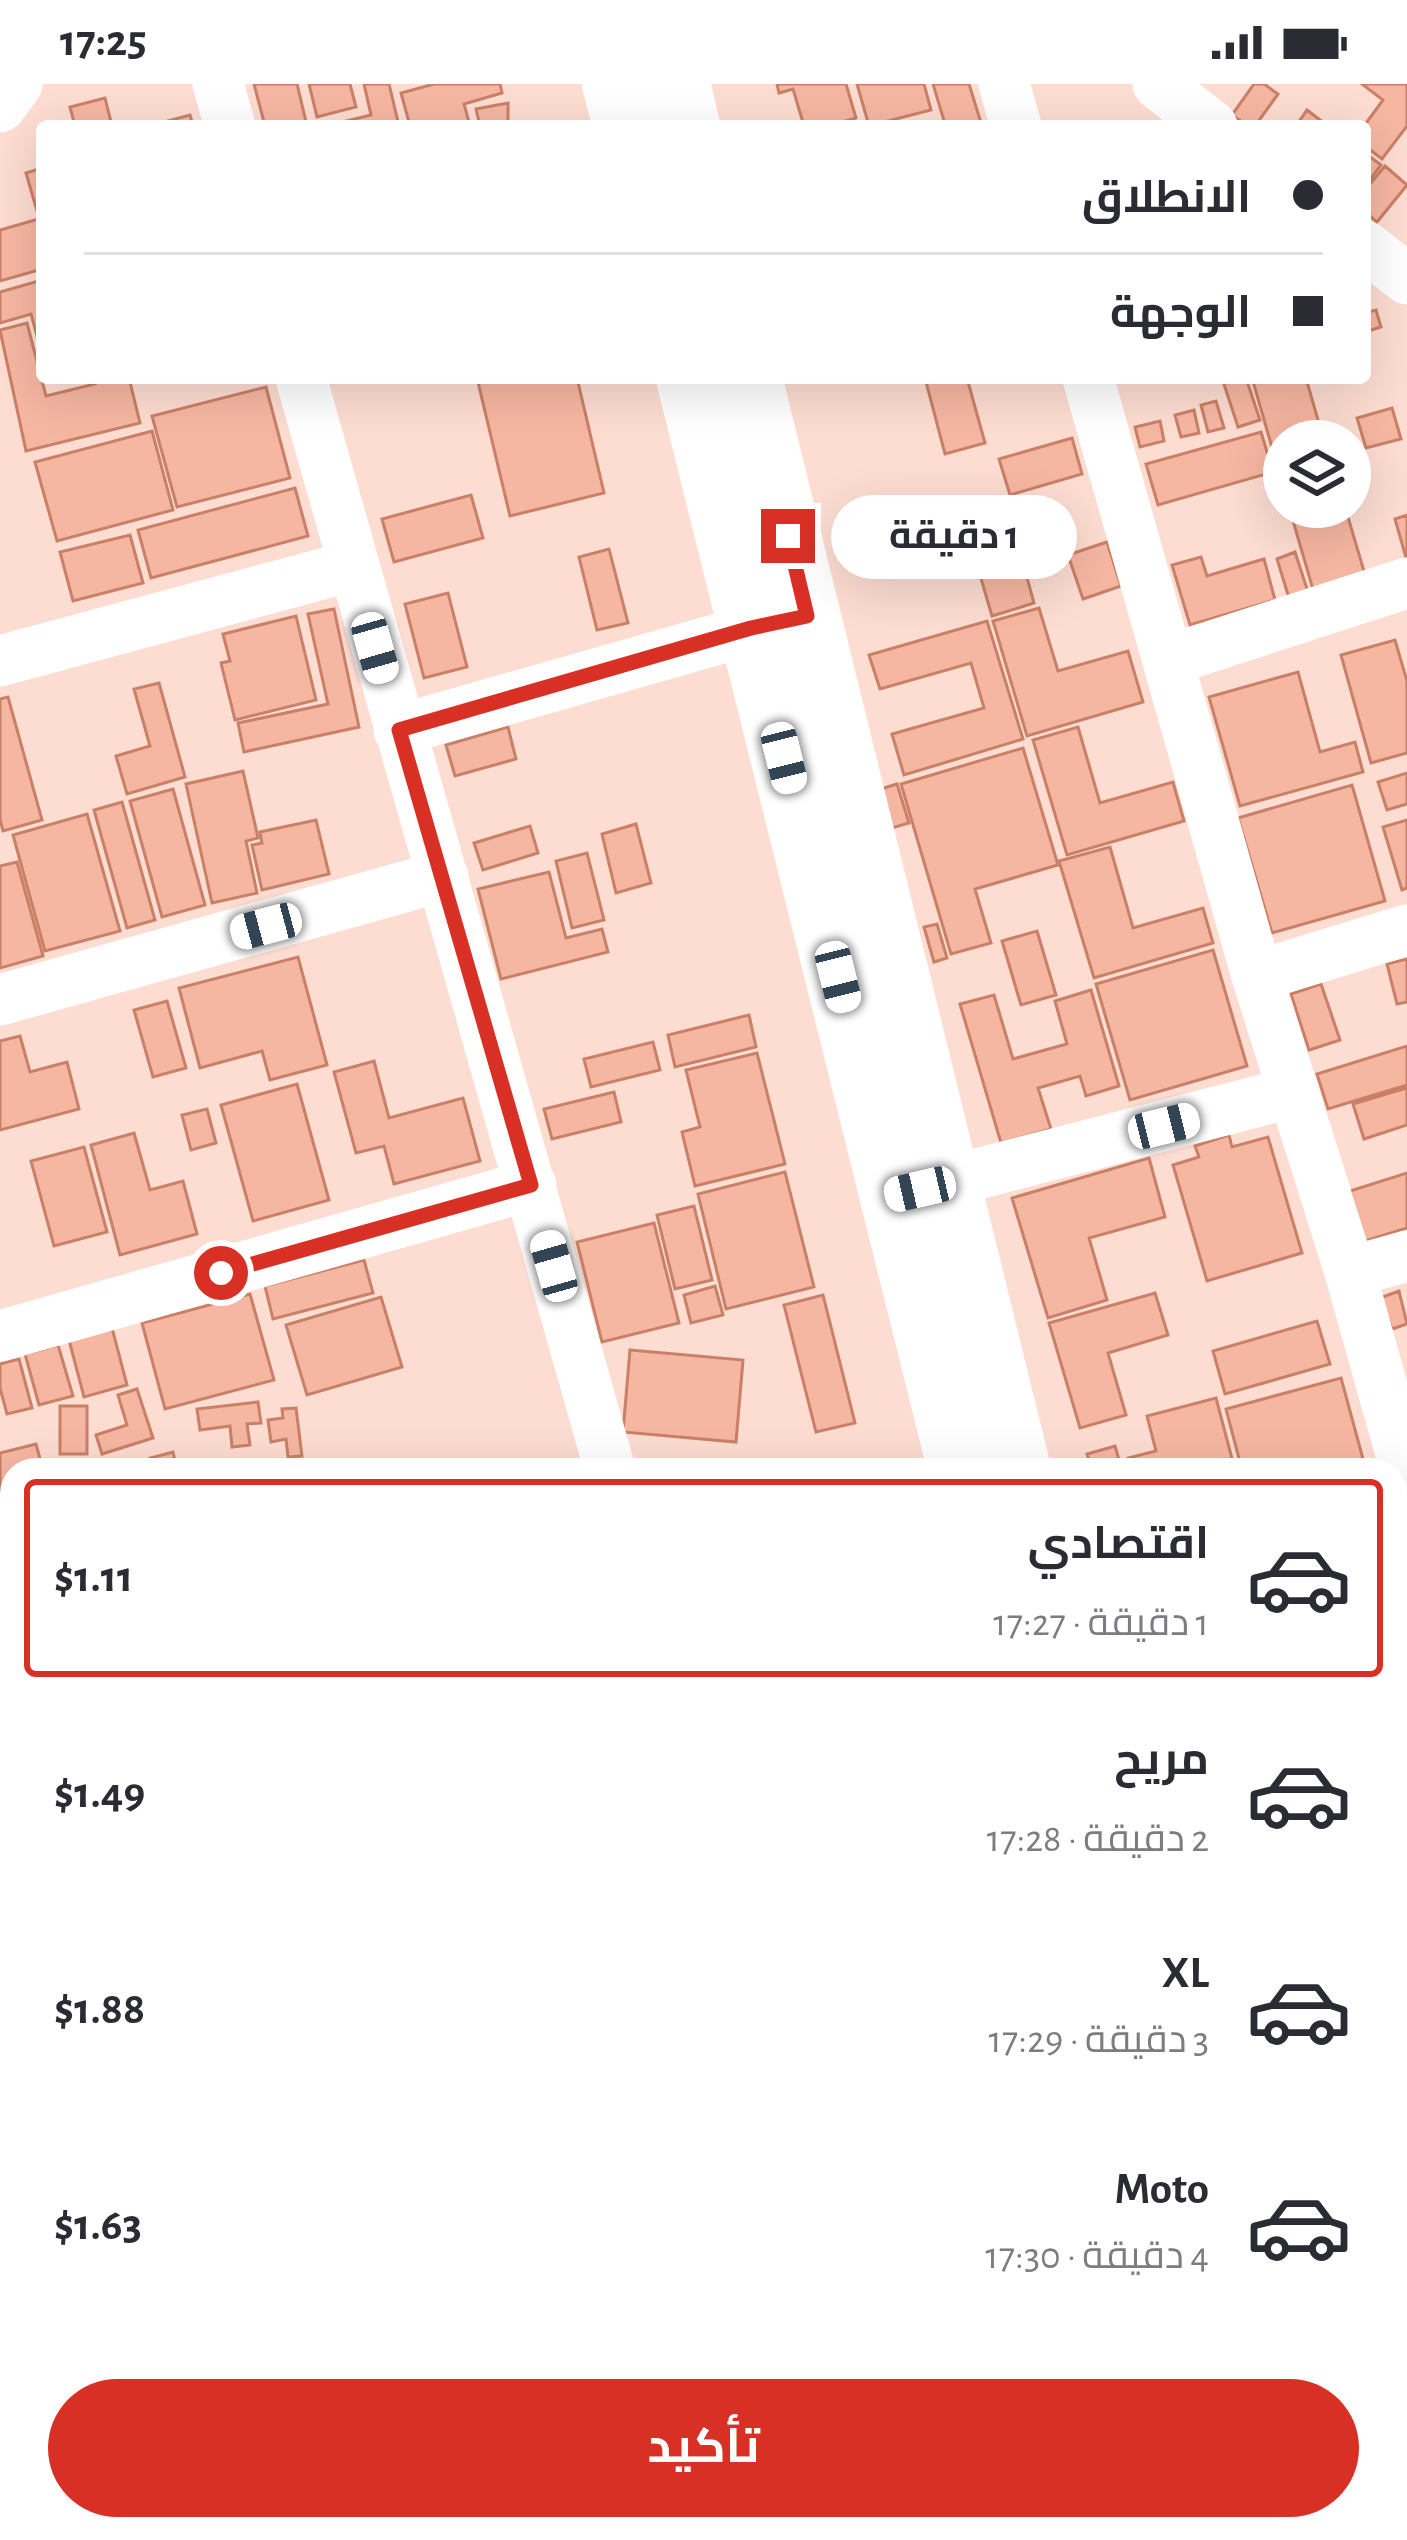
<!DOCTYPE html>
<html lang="ar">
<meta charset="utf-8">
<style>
:root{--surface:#fff;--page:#f2f2f3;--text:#2b2b33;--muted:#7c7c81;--line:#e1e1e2;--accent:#d93025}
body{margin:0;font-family:"Alegreya Sans",Cairo,sans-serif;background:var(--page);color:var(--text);direction:rtl;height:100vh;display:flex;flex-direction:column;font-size:45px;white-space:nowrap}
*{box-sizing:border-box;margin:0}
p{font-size:39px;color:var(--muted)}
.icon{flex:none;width:66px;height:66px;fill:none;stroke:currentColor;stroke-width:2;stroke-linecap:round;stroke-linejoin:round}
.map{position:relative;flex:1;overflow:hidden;direction:ltr}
.drawer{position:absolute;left:0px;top:1374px;width:1407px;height:1083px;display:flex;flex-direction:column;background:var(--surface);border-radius:36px 36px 0 0;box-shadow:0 12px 48px #0002;direction:rtl}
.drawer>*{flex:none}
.guide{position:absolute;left:36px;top:36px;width:1335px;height:264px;border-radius:12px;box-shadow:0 12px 48px #0002;direction:rtl;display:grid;align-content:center;height:264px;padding:0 48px;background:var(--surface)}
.controls{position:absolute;left:1263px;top:336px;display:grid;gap:24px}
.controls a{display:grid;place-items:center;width:108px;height:108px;border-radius:50%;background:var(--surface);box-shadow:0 12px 48px #0002;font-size:60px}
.end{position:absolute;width:54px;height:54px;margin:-27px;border:15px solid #d93025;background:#fff;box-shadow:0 0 0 6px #fff}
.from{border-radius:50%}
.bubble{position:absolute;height:84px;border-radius:42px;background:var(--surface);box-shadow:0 12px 48px #0002;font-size:39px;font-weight:700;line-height:84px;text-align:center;direction:rtl}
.car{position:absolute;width:36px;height:72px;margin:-36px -18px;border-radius:15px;box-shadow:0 0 9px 3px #0007;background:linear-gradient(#fff 24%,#345 0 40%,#fff 0 76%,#345 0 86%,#fff 0)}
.guide b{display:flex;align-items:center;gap:42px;height:114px;font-size:45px}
.guide b+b{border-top:3px solid var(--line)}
.guide i{width:30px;height:30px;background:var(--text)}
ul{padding:21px 0 0;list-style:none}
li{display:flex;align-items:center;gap:36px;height:198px;margin:0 24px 18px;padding:0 24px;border:6px solid transparent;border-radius:12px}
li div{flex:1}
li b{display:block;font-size:45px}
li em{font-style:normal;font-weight:700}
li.current{border-color:var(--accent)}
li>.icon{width:108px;height:108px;stroke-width:1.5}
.primary-button{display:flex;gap:24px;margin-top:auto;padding:24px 48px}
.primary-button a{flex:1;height:138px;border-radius:72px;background:var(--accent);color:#fff;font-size:48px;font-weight:700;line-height:138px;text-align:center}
.status{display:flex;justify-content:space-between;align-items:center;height:84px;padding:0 60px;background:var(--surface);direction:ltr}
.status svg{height:33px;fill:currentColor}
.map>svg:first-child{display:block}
.building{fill:#f6b7a2;stroke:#ca8066;stroke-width:3}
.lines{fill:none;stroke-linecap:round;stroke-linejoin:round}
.minor{stroke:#fff;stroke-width:51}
.trunk{stroke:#fff;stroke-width:66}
.route{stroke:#d93025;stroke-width:15}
</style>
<div class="status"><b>17:25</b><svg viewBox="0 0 49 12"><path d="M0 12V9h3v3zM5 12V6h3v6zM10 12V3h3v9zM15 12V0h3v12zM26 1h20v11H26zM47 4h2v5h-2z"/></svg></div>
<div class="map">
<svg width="1407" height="2456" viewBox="0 0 1407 2456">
<rect width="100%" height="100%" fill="#fddcd1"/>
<path class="building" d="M254,0H297L307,42H265Z
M309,0H350L356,23L317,33Z
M364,0H389L399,42H326L371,31Z
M434,0H500L502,9L464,20L470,42H410L401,9Z
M777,0H846L856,34L828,42H804L793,5L779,9Z
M857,0H924L931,26L869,42Z
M933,0H969L982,42H939L945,40Z
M1254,0H1264L1278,10L1255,42H1248L1232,31Z
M1362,0H1407V42L1382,75L1365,62L1364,42L1383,16Z
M105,14L112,42H75L70,23Z
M508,19V42H480L476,25Z
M1307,26L1328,42H1296Z
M190,31L193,42H149Z
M1365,69L1381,81L1365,102Z
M1385,82L1407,101L1377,138L1365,128V106Z
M42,84V125L37,127L26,89Z
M42,134V185L0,197V146Z
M42,196V270L31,230L0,239V208Z
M1376,226L1381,243L1365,248V229Z
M27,239L46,312L95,300L93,294H129L140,339L26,367L0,246Z
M477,294H577L604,409L510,432Z
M925,294H967L985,359L945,370Z
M1222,294H1246L1260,336L1238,343Z
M1252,294H1306L1324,357H1284V405Z
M266,303L290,394L177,423L152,332Z
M1216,317L1224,344L1208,348L1201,321Z
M1392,324L1401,355L1366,364L1357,334Z
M1194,326L1199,349L1181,353L1175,331Z
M1160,337L1164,357L1140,363L1135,343Z
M152,347L173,426L57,457L35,378Z
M1261,348L1273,388L1158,421L1146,380Z
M1072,354L1082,390L1010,411L999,375Z
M295,404L308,452L151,494L138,446Z
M471,411L483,454L394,478L382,435Z
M1289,423H1345L1366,494L1314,509Z
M1407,431V477L1395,435Z
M130,451L143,499L73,517L60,468Z
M1107,458L1121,502L1083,515L1068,471Z
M1018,461L1034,519L992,532L975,474Z
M609,465L628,539L597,546L579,473Z
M1295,468L1308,508L1289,514L1277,475Z
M1201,473L1207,492L1264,475L1275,516L1190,541L1172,481Z
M448,509L467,583L424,594L405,520Z
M1039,524L1058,587L1128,567L1143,618L1027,652L993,537Z
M334,525L359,643L244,668L238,639L328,620L308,530Z
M296,532L316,616L235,636L221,579L230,577L223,550Z
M987,537L1023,655L904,691L892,650L984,624L971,579L880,605L869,571Z
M1395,556L1407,597V669L1371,679L1341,571Z
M1298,588L1320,668L1355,658L1363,688L1240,722L1209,613Z
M159,599L185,693L127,710L116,672L150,662L134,605Z
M8,613L42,736L3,747L0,735V615Z
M508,643L516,675L455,692L446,661Z
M1078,643L1100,719L1173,698L1184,737L1067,771L1033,656Z
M1023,664L1058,781L975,805L991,859L951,870L901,700Z
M243,687L258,754L246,757L257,809L212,819L186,700Z
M1407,689V720L1387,726L1378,698Z
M897,700L909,739L892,744L881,705Z
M1352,701L1385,817L1272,849L1238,734Z
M173,705L205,821L162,833L130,717Z
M122,718L155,836L127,844L94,726Z
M87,730L120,847L45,867L13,751Z
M316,736L329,790L262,806L252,761L262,759L260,748Z
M1407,736V804L1402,806L1383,743Z
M636,740L651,799L616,809L602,750Z
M530,742L538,769L483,786L474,759Z
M1110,763L1133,844L1203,824L1213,859L1094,894L1059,777Z
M587,769L604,836L572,844L556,777Z
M17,778L43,872L0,884V782Z
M549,788L566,854L602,845L608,868L501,895L478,805Z
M937,840L947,874L934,878L924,843Z
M1037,847L1056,911L1021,921L1002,857Z
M1213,866L1247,982L1130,1016L1096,900Z
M298,873L327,981L270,996L262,967L200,984L179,904Z
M1407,875V918L1397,920L1387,880Z
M1321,900L1340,956L1309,966L1291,910Z
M1091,906L1119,1002L1086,1012L1080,992L1038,1004L1051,1045L1001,1059L960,920L994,911L1013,975L1067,960L1055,917Z
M167,917L186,984L153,993L134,926Z
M749,931L756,963L675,983L668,951Z
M20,952L30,988L67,978L79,1025L0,1046V957Z
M653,958L660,986L591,1003L584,975Z
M1407,962V1001L1328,1025L1317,990Z
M757,969L785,1080L695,1102L682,1048L700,1043L686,986Z
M374,977L389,1034L463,1014L480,1077L394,1100L384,1062L356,1069L334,988Z
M297,1000L329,1116L253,1137L221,1021Z
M1407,1004V1041L1364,1055L1353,1020Z
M614,1008L621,1038L552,1055L544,1025Z
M207,1025L216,1059L191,1066L182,1031Z
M134,1049L150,1106L183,1097L197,1150L120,1171L91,1061Z
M1229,1051L1232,1063L1268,1053L1302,1169L1207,1197L1173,1081L1199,1073L1195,1062Z
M84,1063L107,1148L54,1162L31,1077Z
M1149,1074L1165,1133L1089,1154L1107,1216L1048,1234L1012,1114Z
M785,1088L814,1203L726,1225L698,1110Z
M1407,1089V1144L1365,1157L1350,1107Z
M694,1122L712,1196L675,1205L657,1131Z
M654,1139L679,1239L602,1258L577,1158Z
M364,1176L373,1209L273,1235L265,1202Z
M715,1202L723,1231L691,1239L684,1211Z
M1399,1207L1407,1240L1392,1245L1380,1214Z
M1155,1209L1168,1251L1108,1269L1126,1331L1080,1344L1049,1239Z
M250,1210L274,1296L165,1325L142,1239Z
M823,1211L855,1339L816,1348L784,1221Z
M381,1213L402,1283L307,1311L286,1241Z
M1317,1237L1330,1280L1225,1310L1213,1267Z
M112,1244L127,1301L84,1313L69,1256Z
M58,1261L73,1312L39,1321L25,1270Z
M630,1266L743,1276L736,1358L623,1348Z
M19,1275L32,1324L7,1330L0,1304V1280Z
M1341,1294L1366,1386H1242L1226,1325Z
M137,1305L153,1354L102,1370L96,1351L127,1341L118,1311Z
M1216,1314L1235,1386H1131L1128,1374L1156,1367L1147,1332Z
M258,1318L261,1339L247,1340L250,1361L232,1363L230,1342L200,1346L197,1325Z
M60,1322H87V1370H60Z
M296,1324L302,1372L288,1373L286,1355L271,1358L268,1336L283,1334L282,1325Z
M36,1360L43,1386H12V1404L0,1407V1369Z
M1115,1362L1122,1386H1092L1087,1370Z
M173,1368L177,1386H152L150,1374Z
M12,1411V1533L0,1537V1414Z
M1407,1598V1685L1395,1689V1602Z
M1407,1688V1780L1395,1784V1709L1400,1708L1395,1691Z
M12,1771V1833L4,1805L0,1807V1774Z
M0,1814L12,1852V1861L0,1865Z
M1395,1946L1406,1985L1395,1988Z
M1403,2193L1407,2236L1395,2240V2196Z
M1407,2244V2276L1404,2277L1395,2247Z
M1401,2285L1407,2305V2332L1395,2335V2287Z
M12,2370V2397L0,2400V2373Z
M19,2445H115L118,2456H22Z
M311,2445H324L326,2456H263Z
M731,2445H777L745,2456H735Z
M885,2445H1002L1005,2456H888Z
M1017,2445H1119L1122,2456H1019Z"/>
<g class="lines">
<path class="minor" d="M218,0L230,42
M1004,0L1016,42
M1158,0L1212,42
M0,23L17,0
M1365,162L1407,195
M301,294L610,1386
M1088,294L1257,892L1350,1188L1407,1391
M1169,576L1407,499
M0,577L352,482
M399,646L785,536
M1257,892L1407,846
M0,916L443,792
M911,1107L1294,1008
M1350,1188L1407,1172
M0,1252L531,1101
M0,1580L12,1576
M1395,1841L1407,1838
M0,1915L12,1911
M1395,2167L1407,2163
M0,2235L12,2231
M168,2445L171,2456
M512,2445L515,2456
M840,2445L843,2456"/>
<path class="trunk" d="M615,0L626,42
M677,0L687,42
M689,294L961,1386
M749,294L1018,1386
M1218,2445L1220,2456
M1302,2445L1306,2456"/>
</g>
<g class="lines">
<path class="route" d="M221,1189L531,1101L399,646L751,544L807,532L788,452"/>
</g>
</svg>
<div class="controls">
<a><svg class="icon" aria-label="layers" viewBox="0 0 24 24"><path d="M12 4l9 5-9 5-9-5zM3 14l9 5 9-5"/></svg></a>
</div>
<i class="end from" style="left:221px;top:1189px"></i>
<i class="end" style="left:788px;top:452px"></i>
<div class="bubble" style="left:831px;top:411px;width:246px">1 دقيقة</div>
<i class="car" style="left:375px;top:564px;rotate:164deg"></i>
<i class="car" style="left:784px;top:674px;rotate:166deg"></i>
<i class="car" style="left:266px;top:842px;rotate:255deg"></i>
<i class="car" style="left:838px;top:893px;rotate:166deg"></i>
<i class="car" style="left:1164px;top:1042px;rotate:76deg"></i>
<i class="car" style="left:920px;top:1105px;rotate:257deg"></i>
<i class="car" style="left:554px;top:1182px;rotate:344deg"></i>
<div class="guide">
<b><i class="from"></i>الانطلاق</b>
<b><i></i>الوجهة</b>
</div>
<section class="drawer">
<ul>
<li class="current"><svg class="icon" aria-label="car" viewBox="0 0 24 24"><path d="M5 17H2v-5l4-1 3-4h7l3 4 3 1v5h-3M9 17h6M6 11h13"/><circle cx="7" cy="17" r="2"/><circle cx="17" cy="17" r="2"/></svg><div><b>اقتصادي</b><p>1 دقيقة · 17:27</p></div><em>$1.11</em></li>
<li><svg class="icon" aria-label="car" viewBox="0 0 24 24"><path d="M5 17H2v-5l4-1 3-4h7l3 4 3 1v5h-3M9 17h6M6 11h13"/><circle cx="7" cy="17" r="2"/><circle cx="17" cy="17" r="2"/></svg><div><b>مريح</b><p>2 دقيقة · 17:28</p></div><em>$1.49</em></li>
<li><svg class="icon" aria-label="car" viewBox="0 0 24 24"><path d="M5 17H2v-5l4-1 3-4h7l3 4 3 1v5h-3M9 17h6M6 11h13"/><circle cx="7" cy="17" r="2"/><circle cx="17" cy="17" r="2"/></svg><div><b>XL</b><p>3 دقيقة · 17:29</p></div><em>$1.88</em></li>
<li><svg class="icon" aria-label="car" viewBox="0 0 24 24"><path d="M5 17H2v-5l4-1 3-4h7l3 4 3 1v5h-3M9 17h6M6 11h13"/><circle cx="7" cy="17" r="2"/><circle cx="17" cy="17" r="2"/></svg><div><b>Moto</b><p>4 دقيقة · 17:30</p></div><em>$1.63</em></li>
</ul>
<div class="primary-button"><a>تأكيد</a></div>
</section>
</div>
